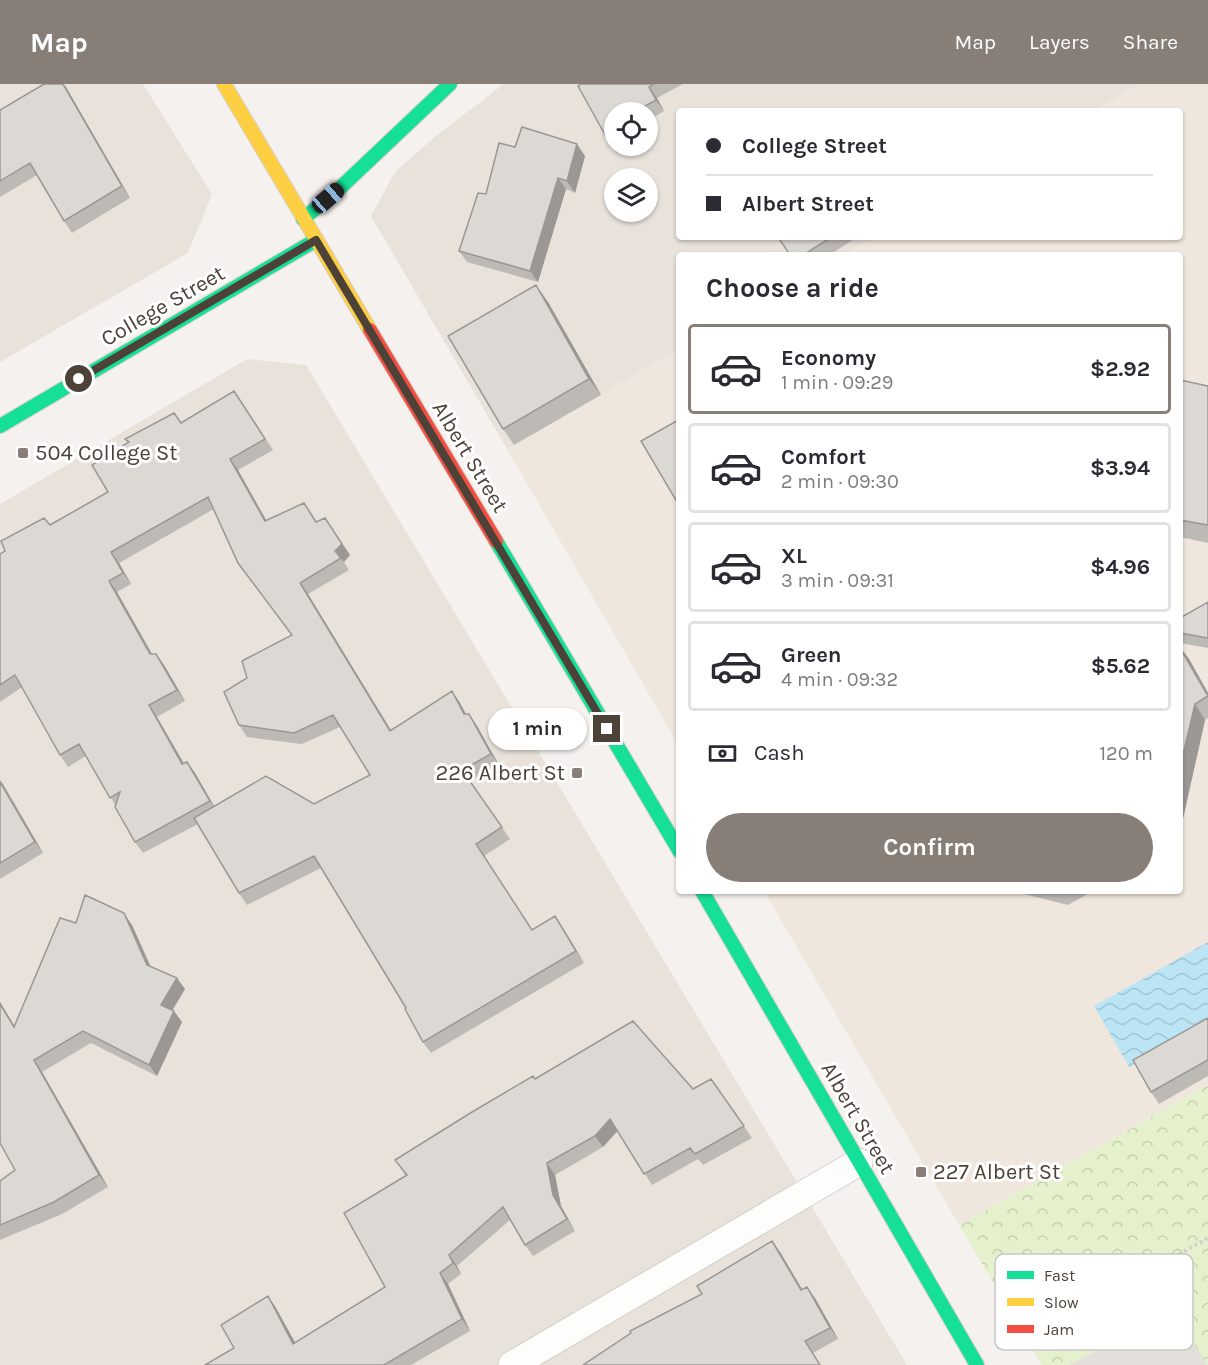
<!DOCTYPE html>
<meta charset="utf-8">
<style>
:root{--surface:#fff;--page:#f7f7f7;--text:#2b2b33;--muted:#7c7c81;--line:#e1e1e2;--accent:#877f77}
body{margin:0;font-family:Karla,sans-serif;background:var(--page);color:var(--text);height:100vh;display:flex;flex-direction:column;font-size:22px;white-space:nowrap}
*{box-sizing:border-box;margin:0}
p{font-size:20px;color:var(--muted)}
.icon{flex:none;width:33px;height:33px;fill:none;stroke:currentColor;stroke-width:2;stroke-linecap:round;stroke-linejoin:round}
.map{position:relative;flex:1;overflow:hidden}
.sheet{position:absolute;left:676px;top:168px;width:507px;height:642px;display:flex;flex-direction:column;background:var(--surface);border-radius:6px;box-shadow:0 2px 4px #0004}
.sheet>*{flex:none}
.top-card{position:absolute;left:676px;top:24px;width:507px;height:132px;border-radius:6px;box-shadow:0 2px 4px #0004;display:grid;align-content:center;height:132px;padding:0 30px;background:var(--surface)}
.buttons{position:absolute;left:604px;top:18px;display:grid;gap:12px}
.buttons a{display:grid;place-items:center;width:54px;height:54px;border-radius:50%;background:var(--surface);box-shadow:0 2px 4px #0004;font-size:30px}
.end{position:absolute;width:27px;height:27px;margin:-14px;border:8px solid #4c4237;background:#fff;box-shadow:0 0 0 3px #fff}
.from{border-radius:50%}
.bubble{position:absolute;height:42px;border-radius:21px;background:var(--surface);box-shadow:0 2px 4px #0004;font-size:20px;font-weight:700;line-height:42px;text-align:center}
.car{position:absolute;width:18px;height:36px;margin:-18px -9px;border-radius:8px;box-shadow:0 0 4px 2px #0007;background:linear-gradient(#222 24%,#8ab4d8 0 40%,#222 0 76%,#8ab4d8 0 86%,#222 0)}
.top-card b{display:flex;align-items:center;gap:21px;height:57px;font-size:22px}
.top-card b+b{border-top:2px solid var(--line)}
.top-card i{width:15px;height:15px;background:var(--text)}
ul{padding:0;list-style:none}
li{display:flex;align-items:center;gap:18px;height:90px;margin:0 12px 9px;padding:0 18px;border:3px solid var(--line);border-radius:6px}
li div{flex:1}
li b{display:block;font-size:22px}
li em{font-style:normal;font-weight:700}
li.current{border-color:var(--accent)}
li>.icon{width:54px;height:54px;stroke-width:1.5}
h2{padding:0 30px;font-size:27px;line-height:72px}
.pay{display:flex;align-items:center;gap:15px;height:66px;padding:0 30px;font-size:22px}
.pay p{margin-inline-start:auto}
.action{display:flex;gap:12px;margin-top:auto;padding:12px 30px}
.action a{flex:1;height:69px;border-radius:36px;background:var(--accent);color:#fff;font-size:24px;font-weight:700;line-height:69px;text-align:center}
header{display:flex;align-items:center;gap:36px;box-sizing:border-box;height:84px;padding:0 30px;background:var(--accent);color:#fff}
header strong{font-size:28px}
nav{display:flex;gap:33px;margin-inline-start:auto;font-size:21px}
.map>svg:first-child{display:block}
.residential{fill:#e8e2db;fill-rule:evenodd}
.education{fill:#efe7dd}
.forest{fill:url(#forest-crowns)}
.parking{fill:#e3e0dc}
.water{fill:url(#water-waves)}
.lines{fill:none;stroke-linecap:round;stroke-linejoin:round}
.lane-casing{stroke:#d2cfcb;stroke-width:29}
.fast-casing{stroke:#d5cfc5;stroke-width:16}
.slow-casing{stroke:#d5cfc5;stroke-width:16}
.jam-casing{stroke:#d5cfc5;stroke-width:16}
.path{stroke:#d4d1cc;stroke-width:4;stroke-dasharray:3 3;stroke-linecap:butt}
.lane{stroke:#fdfdfc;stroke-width:27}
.fast{stroke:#16e098;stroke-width:14}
.slow{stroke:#ffcf43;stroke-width:14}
.jam{stroke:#f24e42;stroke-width:14}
.wall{fill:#bdbab6;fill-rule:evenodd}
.shaded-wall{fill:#9a9794}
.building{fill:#dcd8d4;stroke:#9a9794;stroke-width:1.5}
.route{stroke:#4c4237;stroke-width:8}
.poi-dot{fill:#877f77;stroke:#fff;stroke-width:2}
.labels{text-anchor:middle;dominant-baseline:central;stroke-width:6;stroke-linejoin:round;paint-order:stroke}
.street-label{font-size:22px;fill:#4c4237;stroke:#fff}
.poi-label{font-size:22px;fill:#4c4237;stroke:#fff;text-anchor:start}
.key{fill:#fff;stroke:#c9c6c3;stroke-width:1.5}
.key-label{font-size:16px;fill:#4c4237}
</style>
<header>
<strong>Map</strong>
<nav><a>Map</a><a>Layers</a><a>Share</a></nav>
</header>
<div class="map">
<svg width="1208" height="1281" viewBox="0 0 1208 1281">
<defs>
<pattern id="forest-crowns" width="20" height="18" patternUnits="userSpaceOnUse" patternTransform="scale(1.5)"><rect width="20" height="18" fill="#e5f0cc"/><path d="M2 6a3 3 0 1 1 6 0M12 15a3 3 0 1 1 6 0" fill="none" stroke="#c6cfb0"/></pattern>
<pattern id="water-waves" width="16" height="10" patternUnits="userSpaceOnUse" patternTransform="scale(1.5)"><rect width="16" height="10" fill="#bbe4f5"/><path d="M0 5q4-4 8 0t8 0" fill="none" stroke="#a2c5d3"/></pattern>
</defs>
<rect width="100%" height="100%" fill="#f4f1ee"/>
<path class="residential" d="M0,0H143L212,110L188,169L0,278Z
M504,0H1140L1093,27H680V153H874L843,171H680L679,265L507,365L371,132L395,88L437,51ZM615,28H648V62H615ZM615,94H648V128H615Z
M247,275L306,281L907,1281H0V420Z"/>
<path class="education" d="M1140,0H1208V1001L959,1141L764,807H1180V171H843L874,153H1180V27H1093Z
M679,265V662L507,365Z"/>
<path class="forest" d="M1208,1001V1281H1042L959,1141Z"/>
<path class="parking" d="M1174,1223L1207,1281H1070Z"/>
<path class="water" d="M1208,858V938L1129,983L1094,922Z"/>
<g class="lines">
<g class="lane-casing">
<path id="lane" d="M512,1281L859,1078"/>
</g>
<g class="fast-casing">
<path id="fast" d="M303,135L340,104L450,0
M0,342L316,156
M496,457L680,768
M702,807L977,1281"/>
</g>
<g class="slow-casing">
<path id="slow" d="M224,0L370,246"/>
</g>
<g class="jam-casing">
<path id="jam" d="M370,246L496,457"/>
</g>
<path class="path" d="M1017,1262L1208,1154"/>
<use href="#lane" class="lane"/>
<use href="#fast" class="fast"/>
<use href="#slow" class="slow"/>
<use href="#jam" class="jam"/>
</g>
<path class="wall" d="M44,0H63L130,114L72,149L64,137L37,91L0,113V26Z
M581,0H683L657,14L664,27L651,35L657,47L648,52V28H615V62H631L617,69L609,58Z
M515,63L585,72L575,109L566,105L538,198L467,178L459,167L486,110Z
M778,153H858L829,171H790Z
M548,218L601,311L514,361L503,345Z
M1180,296L1208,302V459L1180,453Z
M242,318L273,366L238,386L267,437L317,438L325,434L350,471L344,478L349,486L308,510L391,646L452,607L460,619L466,630H469L477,642L499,681L470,697L510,755L484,772L532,846L563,844L584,879L431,969L423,958L406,924L321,784L247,821L239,809L198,740L143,769L135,758L116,722L86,672L68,683L60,671L22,603L0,618V470L108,408L128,359L125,355L181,339ZM214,425L238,479L292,551L247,594L239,641L247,653L302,660L340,643L370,691L314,720L214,722L195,689L187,678L184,679L157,633L185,617L164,581L152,570L117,508L131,500L119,479Z
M1208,518V564L1180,559V534Z
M1180,563L1189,575L1208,609V634L1205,636L1180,748Z
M0,696L43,769L0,795Z
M1012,807H1093L1068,821Z
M76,839L132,841L151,883L185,905L172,926L182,938L157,992L91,959L42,988L108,1103L62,1130L0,1156V1097L15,1086L0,1059V918L14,942Z
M1208,934V992L1159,1020L1151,1008Z
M535,995L693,1005L711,995L752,1054L703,1081L698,1075L652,1101L618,1047L603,1063L555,1091L561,1122L575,1147L533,1172L525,1161L510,1136L457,1182L461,1190L448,1200L470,1247L411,1281H205L234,1264L268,1212L276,1224L295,1259L385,1203L406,1092L395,1076Z
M772,1157L780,1168L802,1205L815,1214L838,1255L813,1269L702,1210Z"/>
<path class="shaded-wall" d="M63,0L66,3L130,114L122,102Z
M649,3L657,14L664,27L656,16Z
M648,31L651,35L657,47L649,36Z
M577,60L585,72L575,109L567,97Z
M558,94L566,105L538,198L530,187Z
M536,201L548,218L601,311L589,295Z
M230,375L238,386L273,449L265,437Z
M325,434L350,471L344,478L335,467Z
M111,468L119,479L131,500L123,489Z
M109,497L117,508L158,581L150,570Z
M300,499L308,510L398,658L390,647Z
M1180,563L1189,575L1208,609V612Z
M156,570L164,581L185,617L177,606Z
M452,607L460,619L472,642L464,630Z
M1195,620L1205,636L1180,748V683Z
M149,621L157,633L190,691L182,680Z
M469,630L477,642L499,681L491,670Z
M187,678L195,689L218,729L210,717Z
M0,696L3,700L43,769L35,758Z
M124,829L132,841L155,893L147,881Z
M555,832L563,844L584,879L576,867Z
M177,894L185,905L169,932L161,921Z
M0,918L22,954L0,920Z
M174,927L182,938L157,992L149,981Z
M34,976L42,988L108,1103L99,1091Z
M610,1035L618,1046L603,1063L595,1052Z
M547,1079L555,1091L561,1122L575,1147L553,1111Z
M772,1157L780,1168L809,1217L801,1206Z
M449,1171L457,1182L461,1190L453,1179Z
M440,1189L448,1200L470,1247L462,1235Z
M807,1203L815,1214L838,1255L830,1244Z
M268,1212L276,1224L302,1271L293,1260Z"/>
<path class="building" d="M44,0H63L122,102L64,137L30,79L0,97V26Z
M581,0H654L649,3L656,16L643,23L645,28H615V54L609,58L578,2Z
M522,43L577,60L567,97L558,94L530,187L459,167L478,109L486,110L499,59L515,63Z
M778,153H832L803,171H790Z
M536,201L589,295L503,345L448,252Z
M1180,296L1208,302V441L1180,436Z
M234,307L265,355L230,375L265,437L304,419L316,438L325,434L342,460L335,467L341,474L300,499L390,647L452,607L464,630H469L491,670L462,686L502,743L476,760L532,846L555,832L576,867L423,958L405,925L406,924L314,772L239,809L194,734L266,692L314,720L370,691L333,631L294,649L239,641L224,608L247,594L242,577L292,551L238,479L208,413L111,468L123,489L109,497L150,570H156L177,606L149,621L182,680L187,678L210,717L135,758L115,723L120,708L110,714L79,660L60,671L15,591L0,601V470L5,467L1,457L44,434L50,441L108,408L92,381L129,358L125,355L174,329L181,339Z
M680,335V423L641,357Z
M1208,518V554L1180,549V534Z
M1180,564L1208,612L1195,620L1180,683Z
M0,698L35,758L0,779Z
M85,811L124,829L147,881L177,894L161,921L174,927L149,981L83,947L34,976L99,1091L54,1118L0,1141V1097L15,1086L0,1059V920L14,943L60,834L76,839Z
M1208,934V976L1151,1008L1133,976Z
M633,937L693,1005L711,995L744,1042L695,1070L690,1064L644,1090L610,1035L595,1052L547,1079L553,1111L567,1135L525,1161L503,1123L449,1171L453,1179L440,1189L462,1235L384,1281H205L234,1264L221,1241L268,1212L293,1260L385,1203L344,1129L407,1091L395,1076L472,1028L533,992L535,995Z
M772,1157L801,1206L807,1203L830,1244L805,1257L820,1281H583L631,1249L630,1247L702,1210L697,1202Z"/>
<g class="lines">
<path class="route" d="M79,295L316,156L607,645"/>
</g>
<g class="poi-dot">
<rect x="17" y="363" width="12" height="12" rx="3"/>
<rect x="571" y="683" width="12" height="12" rx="3"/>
<rect x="915" y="1082" width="12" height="12" rx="3"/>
</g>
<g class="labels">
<g class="street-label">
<text transform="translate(163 222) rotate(-30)">College Street</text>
<text transform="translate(470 373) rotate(59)">Albert Street</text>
<text transform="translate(858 1034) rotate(60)">Albert Street</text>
</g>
<g class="poi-label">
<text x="35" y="369">504 College St</text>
<text x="565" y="689" text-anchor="end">226 Albert St</text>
<text x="933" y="1088">227 Albert St</text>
</g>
</g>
<rect x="995" y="1170" width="198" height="96" rx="9" class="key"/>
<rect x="1007" y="1187" width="27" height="8" fill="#16e098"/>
<rect x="1007" y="1214" width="27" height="8" fill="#ffcf43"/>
<rect x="1007" y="1241" width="27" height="8" fill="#f24e42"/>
<g class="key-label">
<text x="1044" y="1197">Fast</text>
<text x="1044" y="1224">Slow</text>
<text x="1044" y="1251">Jam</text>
</g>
</svg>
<div class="buttons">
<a><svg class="icon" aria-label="locate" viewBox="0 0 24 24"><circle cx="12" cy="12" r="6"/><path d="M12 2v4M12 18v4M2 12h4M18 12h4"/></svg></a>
<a><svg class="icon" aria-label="layers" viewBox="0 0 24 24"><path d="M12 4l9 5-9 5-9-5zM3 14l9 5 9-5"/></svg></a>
</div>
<i class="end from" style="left:79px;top:295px"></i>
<i class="end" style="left:607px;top:645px"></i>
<div class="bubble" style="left:488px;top:624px;width:99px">1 min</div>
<i class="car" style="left:328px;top:114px;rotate:49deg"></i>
<div class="top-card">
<b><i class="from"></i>College Street</b>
<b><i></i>Albert Street</b>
</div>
<section class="sheet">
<h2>Choose a ride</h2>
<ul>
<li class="current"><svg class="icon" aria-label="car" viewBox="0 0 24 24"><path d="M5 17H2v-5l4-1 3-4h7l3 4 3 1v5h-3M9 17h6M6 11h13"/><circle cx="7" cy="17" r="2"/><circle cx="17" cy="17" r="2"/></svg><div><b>Economy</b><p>1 min · 09:29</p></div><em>$2.92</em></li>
<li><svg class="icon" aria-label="car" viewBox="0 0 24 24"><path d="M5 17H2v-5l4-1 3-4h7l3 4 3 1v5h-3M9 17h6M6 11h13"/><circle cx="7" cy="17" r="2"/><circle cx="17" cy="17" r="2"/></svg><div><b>Comfort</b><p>2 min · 09:30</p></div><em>$3.94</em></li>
<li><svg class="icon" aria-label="car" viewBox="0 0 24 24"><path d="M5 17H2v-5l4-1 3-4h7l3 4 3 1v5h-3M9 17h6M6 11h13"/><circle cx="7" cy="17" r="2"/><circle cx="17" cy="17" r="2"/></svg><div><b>XL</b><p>3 min · 09:31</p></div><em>$4.96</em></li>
<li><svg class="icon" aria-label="car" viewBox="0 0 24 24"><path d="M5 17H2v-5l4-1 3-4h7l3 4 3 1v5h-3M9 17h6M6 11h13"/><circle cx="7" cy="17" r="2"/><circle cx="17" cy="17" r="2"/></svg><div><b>Green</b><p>4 min · 09:32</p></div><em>$5.62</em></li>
</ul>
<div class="pay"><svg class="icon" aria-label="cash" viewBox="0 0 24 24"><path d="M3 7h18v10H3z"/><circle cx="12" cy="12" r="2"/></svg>Cash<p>120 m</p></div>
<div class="action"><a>Confirm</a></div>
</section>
</div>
